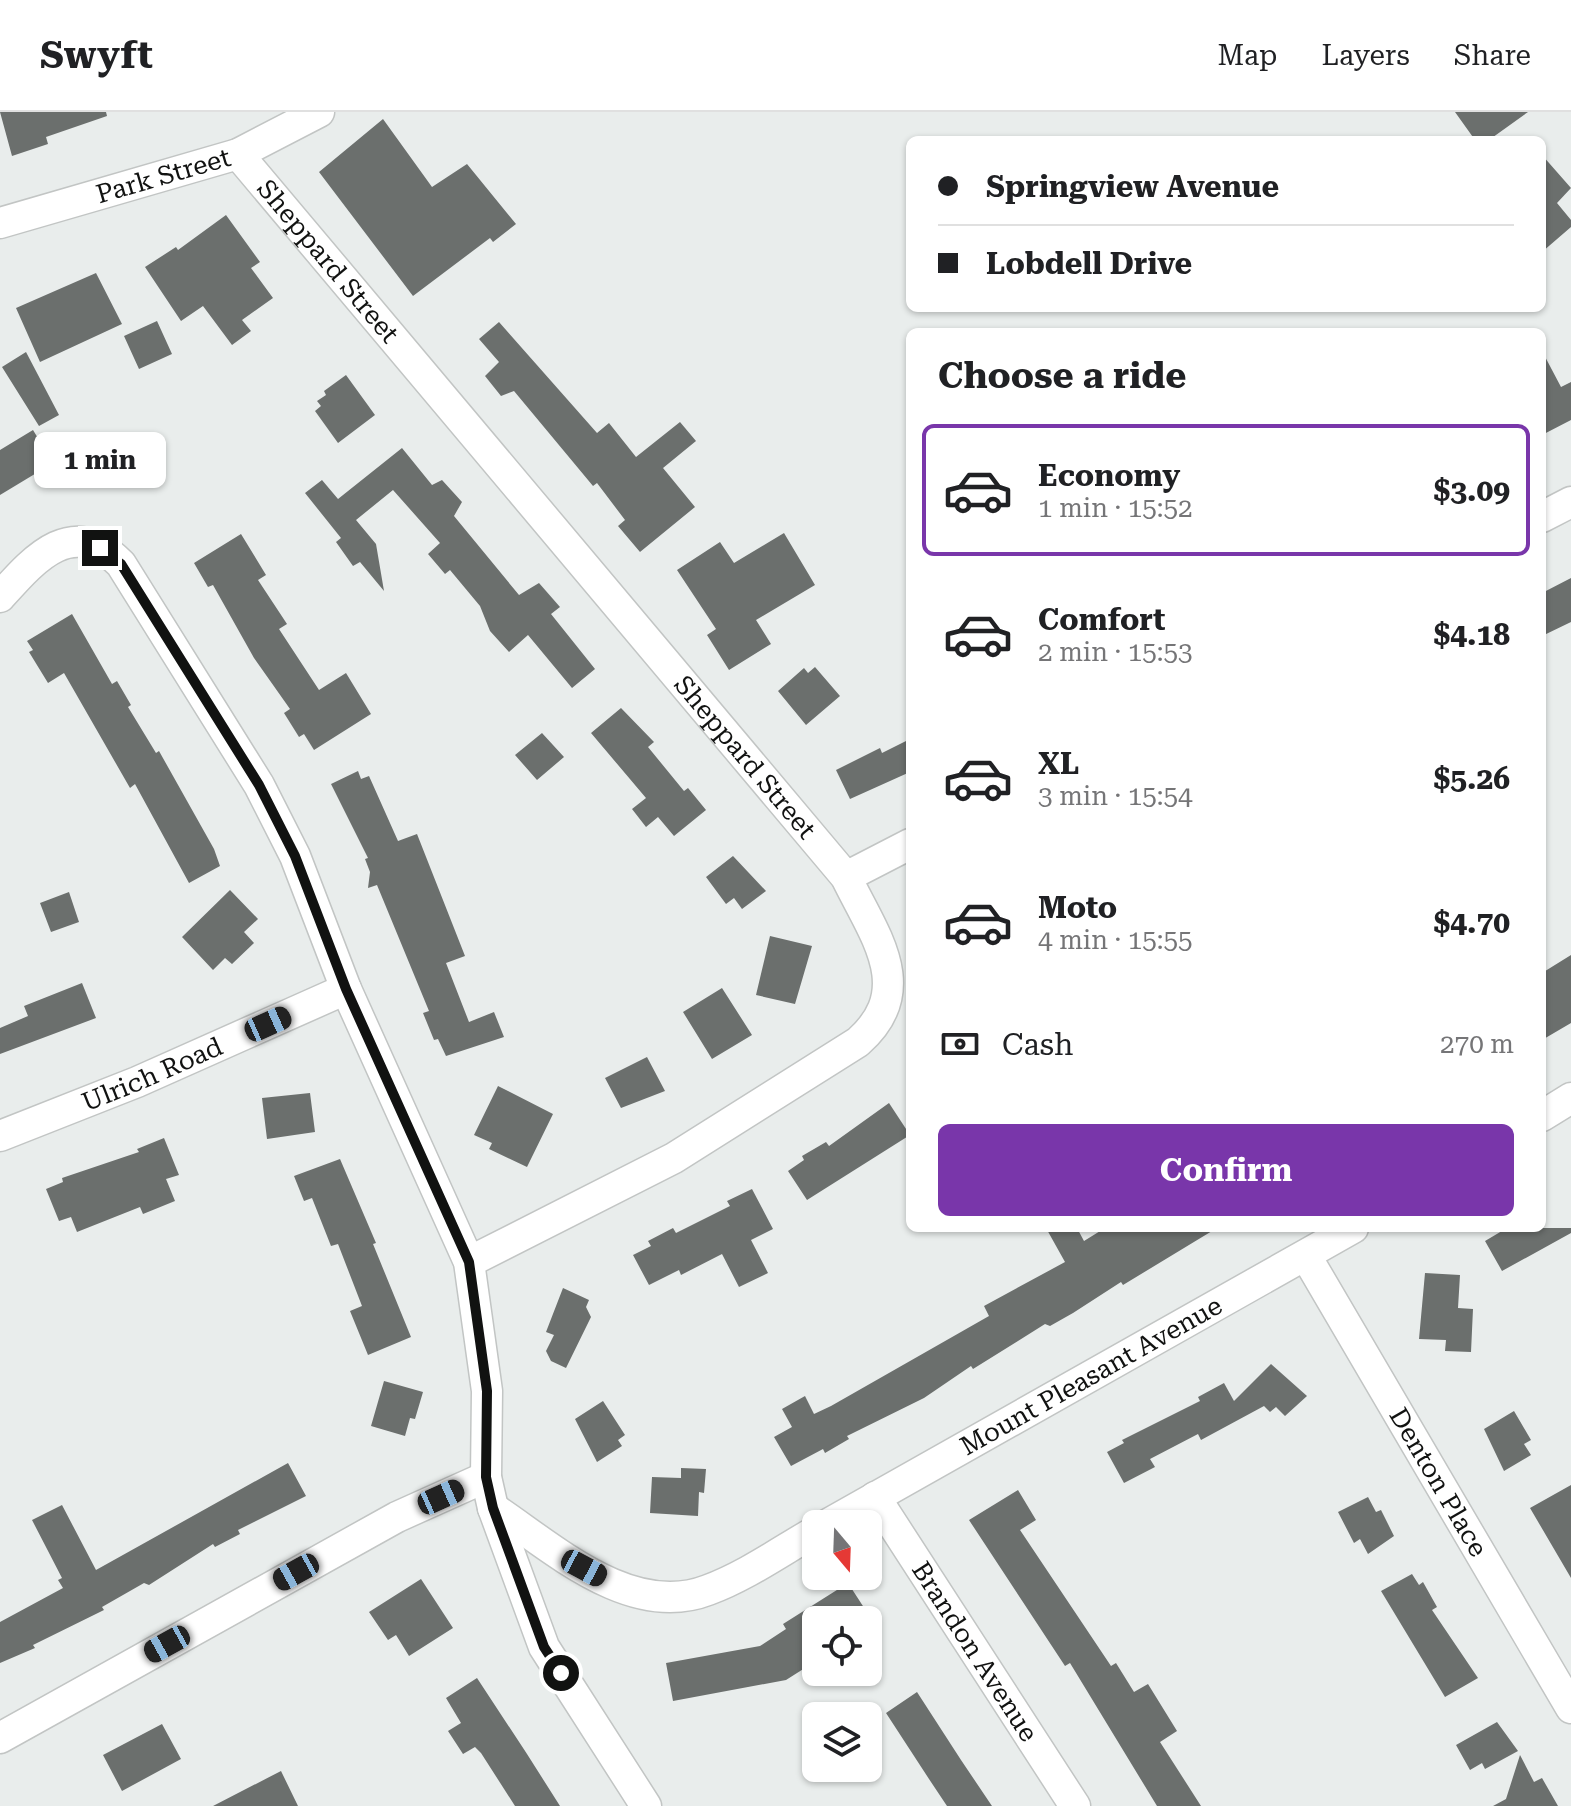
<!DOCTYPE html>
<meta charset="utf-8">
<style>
:root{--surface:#fff;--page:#f6f6f6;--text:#202124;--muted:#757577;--line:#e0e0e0;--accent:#7936aa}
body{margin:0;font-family:"Roboto Serif",serif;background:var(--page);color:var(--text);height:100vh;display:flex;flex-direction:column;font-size:30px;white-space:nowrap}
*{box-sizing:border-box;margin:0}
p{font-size:26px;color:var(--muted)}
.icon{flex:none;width:44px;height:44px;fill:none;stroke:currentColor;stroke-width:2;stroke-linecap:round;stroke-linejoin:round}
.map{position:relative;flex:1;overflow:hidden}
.panel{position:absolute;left:906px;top:216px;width:640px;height:904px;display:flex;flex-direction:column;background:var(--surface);border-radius:12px;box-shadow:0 2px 6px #0004}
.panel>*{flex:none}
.banner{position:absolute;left:906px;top:24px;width:640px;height:176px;border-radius:12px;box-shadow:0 2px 6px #0004;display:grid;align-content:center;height:176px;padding:0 32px;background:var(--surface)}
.needle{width:52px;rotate:161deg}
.tools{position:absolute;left:802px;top:1398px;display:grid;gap:16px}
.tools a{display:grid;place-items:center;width:80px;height:80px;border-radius:12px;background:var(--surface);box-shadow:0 2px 6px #0004;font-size:40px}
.end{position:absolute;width:36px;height:36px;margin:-18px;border:10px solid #111211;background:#fff;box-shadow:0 0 0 4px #fff}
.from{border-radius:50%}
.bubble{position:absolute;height:56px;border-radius:12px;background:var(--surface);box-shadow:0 2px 6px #0004;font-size:26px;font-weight:700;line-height:56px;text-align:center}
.car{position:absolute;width:24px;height:48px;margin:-24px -12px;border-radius:10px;box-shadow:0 0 6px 2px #0007;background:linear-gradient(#222 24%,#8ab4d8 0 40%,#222 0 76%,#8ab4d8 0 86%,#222 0)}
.banner b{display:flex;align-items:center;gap:28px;height:76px;font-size:30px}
.banner b+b{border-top:2px solid var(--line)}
.banner i{width:20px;height:20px;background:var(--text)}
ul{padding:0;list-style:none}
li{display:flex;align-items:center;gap:24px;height:132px;margin:0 16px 12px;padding:0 16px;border:4px solid transparent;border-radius:12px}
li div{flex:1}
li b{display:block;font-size:30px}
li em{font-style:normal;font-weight:700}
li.active{border-color:var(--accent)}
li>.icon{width:72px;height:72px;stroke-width:1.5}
h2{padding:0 32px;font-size:36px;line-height:96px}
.pay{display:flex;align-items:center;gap:20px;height:88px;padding:0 32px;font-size:30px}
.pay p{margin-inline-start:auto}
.action{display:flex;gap:16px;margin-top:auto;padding:16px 32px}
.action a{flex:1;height:92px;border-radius:12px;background:var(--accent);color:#fff;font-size:32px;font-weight:700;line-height:92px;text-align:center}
header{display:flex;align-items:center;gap:48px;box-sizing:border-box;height:112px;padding:0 40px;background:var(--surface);border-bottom:2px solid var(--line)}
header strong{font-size:38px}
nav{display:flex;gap:44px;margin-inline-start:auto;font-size:28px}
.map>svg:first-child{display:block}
.building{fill:#6b6f6d}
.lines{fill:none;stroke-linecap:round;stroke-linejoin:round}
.minor-casing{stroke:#c2c5c4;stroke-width:33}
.minor{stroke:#fff;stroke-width:30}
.route{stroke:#111211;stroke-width:10}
.labels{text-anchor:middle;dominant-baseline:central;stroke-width:6;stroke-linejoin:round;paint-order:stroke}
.street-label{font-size:26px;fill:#111211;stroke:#e9edec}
</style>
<header>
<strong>Swyft</strong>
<nav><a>Map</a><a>Layers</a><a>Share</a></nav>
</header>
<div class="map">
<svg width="1571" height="1694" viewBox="0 0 1571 1694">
<rect width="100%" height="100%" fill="#e9edec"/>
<path class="building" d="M0,0H106L107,4L46,25L48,32L12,44Z
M1455,0H1528L1489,28H1475Z
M383,7L432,75L467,52L516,112L493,130L490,126L413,184L319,60Z
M1542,43L1571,76L1557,91L1571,108V115L1542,140Z
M226,103L260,150L251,156L273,186L242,208L251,219L232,233L203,194L181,209L145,155L176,135L178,138Z
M96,161L122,212L40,250L16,196Z
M157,209L172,242L139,257L124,224Z
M499,210L597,321L609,311L636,345L680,310L696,329L663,356L695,395L640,440L618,414L625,408L597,371L593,374L514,279L501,284L485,264L499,250L479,227Z
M1542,239L1561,275L1571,270V308L1542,323Z
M26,240L59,303L39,314L2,255Z
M346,263L375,303L338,331L315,299L321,294L317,289L326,283L324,279Z
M33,318L53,351L0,383V338Z
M402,336L432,373L442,368L462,390L454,404L519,483L539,471L560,495L551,502L595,557L572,576L528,523L509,540L490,519L480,494L450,458L445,462L428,442L440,431L393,378L356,408L376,432L384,479L360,450L353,454L336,430L341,426L305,381L322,368L338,387Z
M784,421L815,473L756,508L771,532L729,558L707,523L716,517L677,458L720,430L734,451Z
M241,422L266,463L258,468L287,512L279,517L319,578L346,561L371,602L314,638L304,622L299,625L284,601L290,597L254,546L213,473L208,475L194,451Z
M1571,466V510L1542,524V481Z
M72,502L112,572L117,569L131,593L128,595L156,641L159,639L214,737L220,754L189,771L135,672L130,676L64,561L48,571L29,540L33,538L27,529Z
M815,555L840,584L806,613L778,579L804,556L808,561Z
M621,596L654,630L648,635L684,679L688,676L706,698L674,724L658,705L646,715L632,697L646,686L591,621Z
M542,621L564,645L537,668L515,643Z
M910,627V660L850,687L836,658L880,636L882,641Z
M358,659L361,667L369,664L398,729L417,722L465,844L446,851L469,910L494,900L504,925L446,944L438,927L434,928L423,901L429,899L377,773L368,776L370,760L365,747L368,746L331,672Z
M733,744L766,779L742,797L734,786L726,792L706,765Z
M230,778L258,807L244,820L254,831L232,852L225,846L213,858L182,825Z
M69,780L79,810L51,820L40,791Z
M770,824L812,834L795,892L756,883Z
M1571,843V911L1542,928V861Z
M82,871L96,906L0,942V916L28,904L24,894Z
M722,876L752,923L712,947L683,900Z
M647,945L665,979L621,996L605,966Z
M498,974L553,1002L527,1055L489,1037L492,1031L474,1023Z
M310,981L315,1020L267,1027L262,986Z
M889,991L910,1023L807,1088L788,1059L804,1048L802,1044L826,1030L829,1034Z
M164,1026L179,1063L166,1067L175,1089L143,1102L140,1095L77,1120L71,1105L59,1109L46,1077L63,1070L62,1066L139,1040L137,1037Z
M340,1047L376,1131L373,1132L411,1225L368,1243L350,1199L362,1194L338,1132L331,1134L312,1086L304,1089L294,1064Z
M752,1077L773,1117L751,1128L768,1161L739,1175L722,1142L681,1163L679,1158L649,1173L633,1143L651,1134L648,1129L673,1116L676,1121L730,1094L727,1089Z
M1046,1116H1077L1084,1129L1105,1116H1217L1123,1173L1121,1170L1073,1201L1050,1214L1045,1212L973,1257L971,1254L924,1286L847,1324L849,1327L825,1341L823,1337L791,1354L774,1325L792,1315L782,1297L805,1284L814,1302L831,1294L989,1204L984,1194L1065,1150Z
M1507,1116H1571V1121L1502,1159L1485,1129Z
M1425,1161L1460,1163L1458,1196L1473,1197L1471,1240L1445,1239L1446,1228L1419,1227Z
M563,1176L589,1188L586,1195L591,1205L566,1256L551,1249L546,1239L554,1223L546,1220Z
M1271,1252L1307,1284L1285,1304L1276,1295L1270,1300L1264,1294L1201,1328L1198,1322L1150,1347L1155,1355L1124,1371L1107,1340L1124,1331L1122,1328L1200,1289L1198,1285L1224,1271L1234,1289Z
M384,1269L423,1280L415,1307L410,1306L405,1324L371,1314Z
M603,1289L625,1323L618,1328L622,1334L597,1350L575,1307Z
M1514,1299L1531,1328L1524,1332L1531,1343L1504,1359L1484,1317Z
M288,1351L306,1384L238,1418L240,1422L215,1435L213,1432L149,1473L144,1471L102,1495L104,1498L33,1533L35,1536L0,1551V1510L63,1476L58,1468L62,1466L32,1408L62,1393L96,1458Z
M681,1356L706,1357L704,1381L699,1380L698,1404L650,1401L652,1365L681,1366Z
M1571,1373V1466L1530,1396Z
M1018,1378L1036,1408L1020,1418L1111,1554L1116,1551L1134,1580L1148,1572L1177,1619L1160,1630L1201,1694H1157L1070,1551L1065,1554L969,1408Z
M1368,1385L1376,1400L1381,1398L1394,1424L1368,1442L1360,1427L1354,1431L1338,1400Z
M1412,1462L1419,1473L1423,1470L1437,1495L1432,1498L1478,1566L1445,1585L1381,1479Z
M421,1467L453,1516L409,1544L396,1523L388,1528L369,1500Z
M848,1471L872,1508H816V1549L786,1568L673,1589L666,1551L760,1534L786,1517L783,1512Z
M477,1566L527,1642L560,1694H515L481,1641L475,1635L463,1642L448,1619L461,1611L446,1586Z
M917,1580L961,1648L992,1694H947L929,1667L886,1601Z
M1497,1610L1518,1639L1485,1657L1482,1651L1470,1658L1456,1633Z
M162,1612L181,1647L122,1679L103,1643Z
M1520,1643L1534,1670L1542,1666L1558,1694H1493L1506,1687Z
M281,1659L298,1694H213Z"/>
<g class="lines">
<g class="minor-casing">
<g id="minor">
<path id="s1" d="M238,42L846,765C874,823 918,877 858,930L674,1046L469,1150"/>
<path id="s2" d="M0,111L238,42L319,0"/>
<path d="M1542,405L1571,390"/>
<path d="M0,485C34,447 72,402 121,452L259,673L295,744L346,877L469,1150L487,1279L486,1365L493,1396L544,1535L646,1694"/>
<path d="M846,765L910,732"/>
<path d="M1542,1004L1571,986"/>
<path id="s3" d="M0,1024L137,970L346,877"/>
<path id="s4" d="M1306,1144L1571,1596"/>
<path id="s5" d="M875,1385L1075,1694"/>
<path d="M493,1396C553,1436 631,1508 708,1478C746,1464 781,1439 816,1419"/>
<path id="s6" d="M828,1412L1353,1116"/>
<path d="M0,1626L397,1405L486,1365"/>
</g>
</g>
<use href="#minor" class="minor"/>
</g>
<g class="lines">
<path class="route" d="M100,436L121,452L259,673L295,744L346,877L469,1150L487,1279L486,1365L493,1396L544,1535L561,1561"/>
</g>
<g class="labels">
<g class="street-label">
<text stroke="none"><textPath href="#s2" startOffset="170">Park Street</textPath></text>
<text stroke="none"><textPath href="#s1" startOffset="140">Sheppard Street</textPath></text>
<text stroke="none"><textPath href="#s1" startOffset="788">Sheppard Street</textPath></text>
<text stroke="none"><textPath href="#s3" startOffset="164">Ulrich Road</textPath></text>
<text stroke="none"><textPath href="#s6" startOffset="302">Mount Pleasant Avenue</textPath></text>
<text stroke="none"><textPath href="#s4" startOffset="262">Denton Place</textPath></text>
<text stroke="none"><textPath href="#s5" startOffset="184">Brandon Avenue</textPath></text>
</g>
</g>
</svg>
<div class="tools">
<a><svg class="needle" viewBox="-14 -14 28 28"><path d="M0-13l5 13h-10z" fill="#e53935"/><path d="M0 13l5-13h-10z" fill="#757577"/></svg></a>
<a><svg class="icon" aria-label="locate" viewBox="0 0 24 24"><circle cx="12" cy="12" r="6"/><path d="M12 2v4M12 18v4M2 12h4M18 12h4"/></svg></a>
<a><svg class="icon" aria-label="layers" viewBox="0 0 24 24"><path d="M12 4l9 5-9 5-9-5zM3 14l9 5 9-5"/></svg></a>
</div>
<i class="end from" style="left:561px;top:1561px"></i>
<i class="end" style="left:100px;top:436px"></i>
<div class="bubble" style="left:34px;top:320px;width:132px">1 min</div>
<i class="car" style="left:268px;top:912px;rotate:66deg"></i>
<i class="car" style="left:441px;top:1385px;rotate:66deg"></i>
<i class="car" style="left:584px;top:1456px;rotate:118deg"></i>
<i class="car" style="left:296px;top:1460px;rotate:241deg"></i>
<i class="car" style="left:167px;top:1532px;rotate:241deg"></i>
<div class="banner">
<b><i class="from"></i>Springview Avenue</b>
<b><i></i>Lobdell Drive</b>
</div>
<section class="panel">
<h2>Choose a ride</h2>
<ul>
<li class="active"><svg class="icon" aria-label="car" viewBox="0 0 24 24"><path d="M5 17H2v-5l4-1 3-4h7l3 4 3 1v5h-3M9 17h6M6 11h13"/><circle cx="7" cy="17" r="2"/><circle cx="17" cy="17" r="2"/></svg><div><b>Economy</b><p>1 min · 15:52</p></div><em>$3.09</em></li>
<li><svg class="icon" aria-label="car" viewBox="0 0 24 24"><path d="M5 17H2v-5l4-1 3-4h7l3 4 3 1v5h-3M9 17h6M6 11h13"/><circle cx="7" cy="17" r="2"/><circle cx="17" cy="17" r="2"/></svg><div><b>Comfort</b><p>2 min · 15:53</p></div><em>$4.18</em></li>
<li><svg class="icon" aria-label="car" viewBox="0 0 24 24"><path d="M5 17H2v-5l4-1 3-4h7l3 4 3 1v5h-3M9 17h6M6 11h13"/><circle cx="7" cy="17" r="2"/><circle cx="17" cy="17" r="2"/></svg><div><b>XL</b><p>3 min · 15:54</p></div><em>$5.26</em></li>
<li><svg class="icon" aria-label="car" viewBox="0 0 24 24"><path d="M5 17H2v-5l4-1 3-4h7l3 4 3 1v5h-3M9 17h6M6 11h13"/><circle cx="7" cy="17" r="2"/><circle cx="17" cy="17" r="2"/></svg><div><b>Moto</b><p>4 min · 15:55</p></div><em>$4.70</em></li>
</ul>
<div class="pay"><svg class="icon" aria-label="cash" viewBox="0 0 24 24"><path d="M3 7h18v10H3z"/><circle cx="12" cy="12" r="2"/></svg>Cash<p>270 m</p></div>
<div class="action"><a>Confirm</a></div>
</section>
</div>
